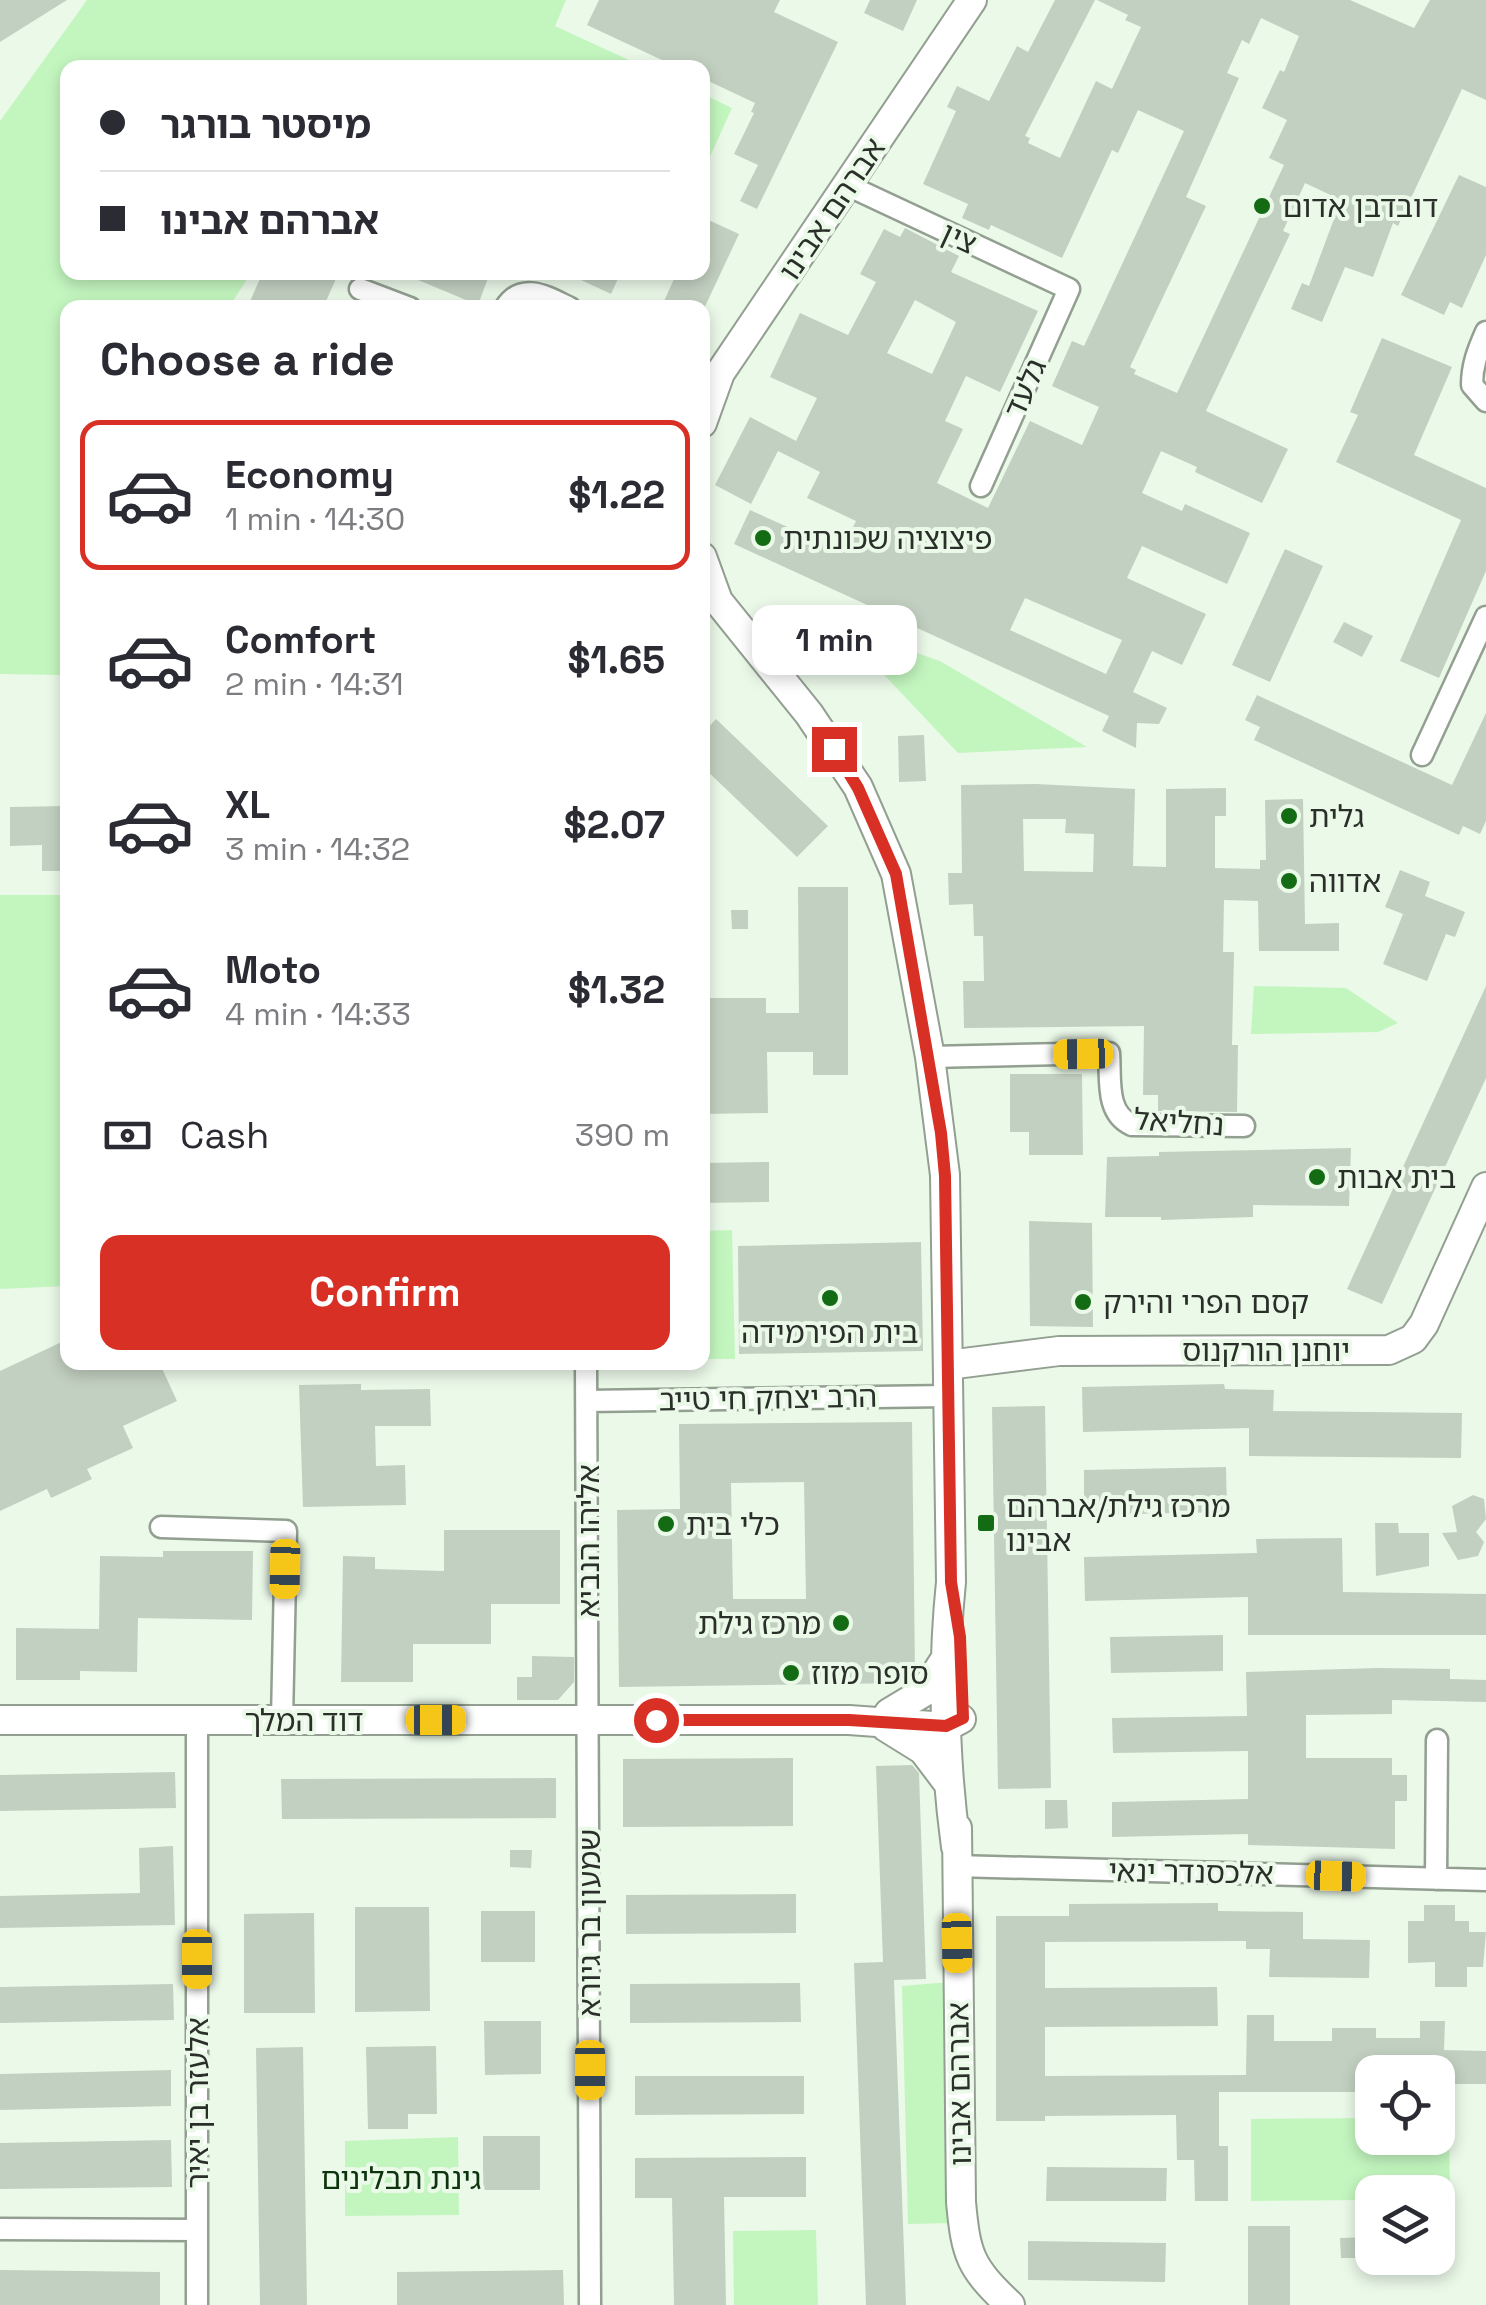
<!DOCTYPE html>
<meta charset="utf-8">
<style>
:root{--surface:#fff;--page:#f7f7f7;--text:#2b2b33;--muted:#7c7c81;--line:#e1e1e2;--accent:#d93025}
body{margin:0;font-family:"Space Grotesk","Noto Sans Hebrew",sans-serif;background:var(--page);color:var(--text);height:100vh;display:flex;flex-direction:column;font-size:38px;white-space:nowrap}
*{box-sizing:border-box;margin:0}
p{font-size:32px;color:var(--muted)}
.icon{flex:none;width:55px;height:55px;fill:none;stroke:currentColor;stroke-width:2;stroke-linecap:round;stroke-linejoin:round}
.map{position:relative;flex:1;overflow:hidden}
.panel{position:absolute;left:60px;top:300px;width:650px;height:1070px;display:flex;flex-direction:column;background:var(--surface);border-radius:20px;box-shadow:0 5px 15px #0003}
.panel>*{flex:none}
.top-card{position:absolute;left:60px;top:60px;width:650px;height:220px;border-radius:20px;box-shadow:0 5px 15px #0003;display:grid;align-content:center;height:220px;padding:0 40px;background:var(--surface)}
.controls{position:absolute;left:1355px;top:2055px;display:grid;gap:20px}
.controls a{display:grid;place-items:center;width:100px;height:100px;border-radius:20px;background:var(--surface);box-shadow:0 5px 15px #0003;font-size:50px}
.end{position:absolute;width:45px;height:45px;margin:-22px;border:12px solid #d93025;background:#fff;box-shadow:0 0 0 5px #fff}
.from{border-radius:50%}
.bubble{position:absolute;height:70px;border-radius:20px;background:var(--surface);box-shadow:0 5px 15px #0003;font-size:32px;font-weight:700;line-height:70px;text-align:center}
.car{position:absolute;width:30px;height:60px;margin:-30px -15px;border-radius:12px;box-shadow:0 0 8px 2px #0007;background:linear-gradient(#f5c518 24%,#345 0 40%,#f5c518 0 76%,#345 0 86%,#f5c518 0)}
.top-card b{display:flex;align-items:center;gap:35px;height:95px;font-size:38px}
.top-card b+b{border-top:2px solid var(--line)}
.top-card i{width:25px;height:25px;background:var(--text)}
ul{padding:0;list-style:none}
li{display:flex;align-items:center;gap:30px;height:150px;margin:0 20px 15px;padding:0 20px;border:5px solid transparent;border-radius:20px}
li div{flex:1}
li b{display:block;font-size:38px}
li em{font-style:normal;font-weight:700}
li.current{border-color:var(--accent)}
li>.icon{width:90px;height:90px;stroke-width:1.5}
h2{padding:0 40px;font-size:45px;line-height:120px}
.pay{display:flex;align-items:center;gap:25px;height:110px;padding:0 40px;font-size:38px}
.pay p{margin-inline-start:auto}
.cta{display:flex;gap:20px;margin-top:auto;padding:20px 40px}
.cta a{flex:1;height:115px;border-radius:20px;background:var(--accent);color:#fff;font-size:40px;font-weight:700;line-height:115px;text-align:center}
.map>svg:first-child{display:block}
.green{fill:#c3f6bf}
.building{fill:#c2d0c1;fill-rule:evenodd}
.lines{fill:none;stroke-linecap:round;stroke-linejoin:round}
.street-casing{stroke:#929f91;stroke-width:25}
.secondary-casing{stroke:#929f91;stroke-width:32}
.street{stroke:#fff;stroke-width:20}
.secondary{stroke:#fff;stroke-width:28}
.route{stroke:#d93025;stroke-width:12}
.poi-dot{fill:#136b14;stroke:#ebf9e9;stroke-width:4}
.labels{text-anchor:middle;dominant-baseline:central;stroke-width:8;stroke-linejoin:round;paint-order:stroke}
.poi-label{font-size:30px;fill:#2a2f29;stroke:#ebf9e9;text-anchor:start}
.street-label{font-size:30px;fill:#2a2f29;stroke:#ebf9e9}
.park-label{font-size:30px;fill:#0d340c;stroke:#ebf9e9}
</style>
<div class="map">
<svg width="1486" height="2305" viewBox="0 0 1486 2305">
<rect width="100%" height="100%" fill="#ebf9e9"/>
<path class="green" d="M87,0H566L555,26L644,67L68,68V272L251,273L229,307L68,308V597L62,604L61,675L0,674V121Z
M703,94L732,108L703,172Z
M838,626L940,661L1087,747L958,753Z
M0,895H67V1286L0,1289Z
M1254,986L1346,988L1398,1023L1378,1032L1251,1034Z
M732,1230L735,1359H703V1231Z
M950,1982L955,2223L908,2224L902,1986Z
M1438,2117H1449L1450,2200H1438V2192H1372V2200L1251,2201V2119L1372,2118V2138H1438Z
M458,2137L459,2215L345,2216V2141Z
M816,2230L818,2305H734L733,2231Z"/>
<path class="building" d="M0,0H67L0,42Z
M599,0H780L774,12L838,42L757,209L740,201L758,165L734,154L754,113L751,112L755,103L702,78V68H679L587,25Z
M870,0H917L903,31L864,13Z
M1055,0H1095L1025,136L1030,138L1028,143L1060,158L1096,81L1112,89L1141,27L1125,20L1128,15L1097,0H1350L1414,28L1430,0H1486V100L1462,89L1398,226L1393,223L1373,277L1345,267L1322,322L1291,309L1302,283L1309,286L1341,200L1305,183L1283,231L1290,234L1206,411L1288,449L1262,503L1195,472L1197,467L1161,451L1142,493L1182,511L1185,504L1250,533L1227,584L1142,546L1127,578L1206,614L1182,665L1152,651L1133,692L1167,708L1159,724L1137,723L1136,748L1102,731L1109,716L734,544L750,510L841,551L856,521L807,498L820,472L778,451L751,504L715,485L750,417L796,441L817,398L770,377L800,313L848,335L876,282L860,274L884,229L900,237L905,228L959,256L951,272L1038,311L1000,392L966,376L945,421L963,429L937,483L988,508L1030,421L1082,445L1099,407L1052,386L1072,341L1084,346L1184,131L1138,110L1118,153L1112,150L1062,258L991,225L989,230L962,218L968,204L923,184L956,111L947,107L957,86L989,101L1017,46L1028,52ZM1261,18L1299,36L1284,72L1280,70L1262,108L1287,120L1269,158L1284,165L1177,393L1134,374L1136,370L1130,367L1206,206L1186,197L1239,78L1227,73L1242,40L1249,44ZM915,300L956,322L932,374L887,353ZM1025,598L1122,640L1106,674L1010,630Z
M1459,175L1486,187V255L1462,308L1450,302L1444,315L1401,295Z
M702,217L739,234L702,313V308H661L677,272H702Z
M263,272H339L323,308H247Z
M399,272H474L488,278L478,305Z
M564,272H621L611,294Z
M1382,338L1452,367L1414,455L1486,488V571L1439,678L1400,661L1461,520L1336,462L1358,415L1350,412Z
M1285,549L1323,566L1270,682L1232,665Z
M1344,622L1373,636L1362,657L1333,642Z
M1257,695L1452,785L1486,713V821L1480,834L1463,826L1459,835L1254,740L1260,727L1245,720Z
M716,719L828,826L797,857L702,766V734Z
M924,735L926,781L899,782L898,736Z
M1036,784L1135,789L1133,866L1166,867V789L1226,788V816H1215V868L1260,869V860H1266L1265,800L1303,799L1305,924L1339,923V951H1259L1258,901L1224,900L1223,952H1234L1232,1045H1238L1237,1112L1158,1111V1095H1143L1144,1026L964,1028L963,981H984L983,936H974L973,904L949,905L948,873H962L961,785ZM1023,819H1066L1065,833L1094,834L1093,872L1024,871Z
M68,806V871H42V845L10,846V807Z
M1400,870L1430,882L1425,896L1465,912L1455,937L1446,934L1427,981L1383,964L1403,914L1385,907Z
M798,887H848V1075H813V1052H767L768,1113L702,1114V998H766V1013H799Z
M731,910H748V929H732Z
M1486,986V1078L1382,1304L1347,1289Z
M1010,1074H1082L1083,1155H1029V1132H1010Z
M1351,1148L1349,1206L1253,1205V1217L1161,1220V1217H1105L1107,1157L1159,1156V1152Z
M769,1162V1202L702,1203V1163Z
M1029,1221L1092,1223L1093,1327L1030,1326Z
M921,1242L923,1351L739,1354L738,1246Z
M68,1339V1362H159L177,1401L123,1426L133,1448L87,1469L92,1479L51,1498L47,1489L0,1511V1371Z
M361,1384V1390L430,1389L431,1426H375L376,1466L405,1465L406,1505L303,1507L299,1385Z
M1224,1384L1225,1389L1274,1390L1273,1411L1462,1413L1461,1458L1249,1456V1428L1083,1432L1082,1387Z
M1045,1406L1051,1788L998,1789L992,1407Z
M912,1422L915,1673L912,1679L905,1683L619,1687L617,1510L680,1509L679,1424ZM804,1482L806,1599H733L731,1483Z
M1226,1467L1227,1512L1084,1515V1470Z
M1473,1495L1484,1499L1486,1519L1476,1532L1484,1542L1478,1556L1458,1560L1442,1533L1457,1532L1452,1506Z
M1375,1523H1398L1399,1533H1429V1566L1376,1576Z
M444,1530H560V1604H491V1644H413V1682H341L343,1556L375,1557V1569L444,1571Z
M1342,1538L1343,1592L1486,1594V1635H1248V1597L1085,1601L1084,1557L1257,1553L1256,1539Z
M163,1551H253L252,1620L138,1618L137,1672L80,1671V1680H16V1628L99,1629L100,1556L163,1557Z
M1223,1635V1671L1111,1673L1110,1637Z
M532,1656L574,1657V1682L558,1700H517V1677H532Z
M1377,1668L1450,1669V1679L1486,1680V1702L1392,1700V1714L1306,1715V1758H1392V1775H1407V1801H1395V1849L1248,1845V1834L1112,1837V1802L1248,1799V1751L1113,1753L1112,1718L1247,1716L1246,1672Z
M793,1758V1826L623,1827V1759Z
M912,1765L919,1773L926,1979L894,1980L906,2305H866L854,1963L883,1962L876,1766Z
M175,1772L176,1808L0,1811V1775Z
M556,1778V1818L282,1819L281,1779Z
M1045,1800H1067L1068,1828L1045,1829Z
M173,1846L175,1925L0,1928V1896L140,1893L139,1848Z
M510,1850H532L531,1868L510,1867Z
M796,1894V1933L626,1934V1895Z
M1218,1903V1911L1303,1912V1939L1370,1940L1369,1978L1269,1977L1270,1949H1246V1941L1045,1942V1988L1217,1987L1218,2026L1045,2027V2076L1246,2075L1247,2015H1274V2041H1332V2028H1376V2038H1420V2021H1445L1444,2050L1486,2051V2084H1438V2072H1372V2092H1219V2146H1228V2201H1195L1194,2160H1177L1176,2115L1045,2116V2121H996V1916H1069V1904Z
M1424,1905H1455V1921H1469V1932H1486L1483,1967H1467V1987H1435V1962L1408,1963V1921H1424Z
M355,1907H429L430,2011L355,2012Z
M481,1911H535V1962H481Z
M314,1913L315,2013H244V1914Z
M800,1983L801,2022L630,2023V1984Z
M173,1984L174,2020L0,2023V1987Z
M484,2021H541V2074L485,2075Z
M436,2046L437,2114H408V2129H368L366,2047Z
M303,2047L307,2305H260L256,2048Z
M171,2070V2106L0,2110V2074Z
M635,2076H804V2114L635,2115Z
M483,2136H540V2190H483Z
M171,2140L172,2187L0,2189V2143Z
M806,2157V2197H724L726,2305H674L672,2198H635V2158Z
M1047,2167L1167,2168L1166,2201H1046Z
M1248,2226H1290V2305H1248Z
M1372,2237V2258H1341L1340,2238Z
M1028,2241L1166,2243L1165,2282L1028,2280Z
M0,2270L160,2272V2305H0Z
M563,2270L564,2305H397V2272Z"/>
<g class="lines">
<g class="street-casing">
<path id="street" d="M849,186L1069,289L981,486
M360,289L410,308
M505,308C522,281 547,297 570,308
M1486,332C1478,350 1472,365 1472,385L1486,401
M1422,755L1486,617
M930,1057L1109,1053C1111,1079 1105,1113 1132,1125L1244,1126
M586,1362L590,2305
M587,1401L949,1396
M161,1527L286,1531L282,1720
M197,1720V2305
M956,1866L1486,1880
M1436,1879L1437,1740
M0,2229L197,2230"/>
</g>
<g class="secondary-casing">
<path id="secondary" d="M702,423L720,373L972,0
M702,557L718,601L809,714L858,787L896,874L930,1057L945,1175L951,1582C942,1670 944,1758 956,1847
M948,1365L1059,1351L1389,1350L1413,1339L1424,1324L1486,1187
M889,1713L924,1692L944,1661
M0,1720H849L946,1727L961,1719
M886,1727L923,1750L948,1783
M957,1828L961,2202C966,2256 970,2267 1010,2305"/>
</g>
<use href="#street" class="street"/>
<use href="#secondary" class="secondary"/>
</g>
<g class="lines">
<path class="route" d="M656,1720H849L946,1726L963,1718L960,1637L951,1582L945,1176L941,1133L896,874L858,788L834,749"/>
</g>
<g class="poi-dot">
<circle cx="1262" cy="206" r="10"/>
<circle cx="763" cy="538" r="10"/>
<circle cx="1289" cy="816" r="10"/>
<circle cx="1289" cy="881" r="10"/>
<circle cx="1317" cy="1177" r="10"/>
<circle cx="830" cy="1298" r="10"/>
<circle cx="1083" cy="1302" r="10"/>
<rect x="976" y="1513" width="20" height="20" rx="5"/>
<circle cx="666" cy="1524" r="10"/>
<circle cx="841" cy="1623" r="10"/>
<circle cx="791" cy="1673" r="10"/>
</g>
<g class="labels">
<g class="poi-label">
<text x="1282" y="206">דובדבן אדום</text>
<text x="783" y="538">פיצוציה שכונתית</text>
<text x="1309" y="816">גלית</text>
<text x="1309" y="881">אדווה</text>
<text x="1337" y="1177">בית אבות</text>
<text x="1103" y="1302">קסם הפרי והירק</text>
<text x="830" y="1332" text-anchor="middle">בית הפירמידה</text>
<text x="1006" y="1506">מרכז גילת/אברהם<tspan x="1006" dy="34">אבינו</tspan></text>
<text x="686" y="1524">כלי בית</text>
<text x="821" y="1623" text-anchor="end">מרכז גילת</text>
<text x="811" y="1673">סופר מזוז</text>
</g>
<g class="street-label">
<text transform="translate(832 209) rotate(-56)">אברהם אבינו</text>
<text transform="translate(959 238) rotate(25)">צין</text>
<text transform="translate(1025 388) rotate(-66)">גלעד</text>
<text transform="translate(1179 1122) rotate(4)">נחליאל</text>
<text x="1266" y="1350">יוחנן הורקנוס</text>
<text transform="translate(768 1398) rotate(-1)">הרב יצחק חי טייב</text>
<text transform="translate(588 1541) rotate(-90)">אליהו הנביא</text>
<text x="304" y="1720">דוד המלך</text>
<text transform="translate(1191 1872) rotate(1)">אלכסנדר ינאי</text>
<text transform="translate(589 1923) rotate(-90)">שמעון בר גיורא</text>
<text transform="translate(959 2084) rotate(-91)">אברהם אבינו</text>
<text transform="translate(197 2103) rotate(-90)">אלעזר בן יאיר</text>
</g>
<g class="park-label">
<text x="401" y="2178">גינת תבלינים</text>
</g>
</g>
</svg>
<div class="controls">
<a><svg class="icon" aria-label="locate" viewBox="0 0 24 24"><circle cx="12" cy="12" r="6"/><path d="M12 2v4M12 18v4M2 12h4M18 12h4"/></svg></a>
<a><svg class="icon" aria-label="layers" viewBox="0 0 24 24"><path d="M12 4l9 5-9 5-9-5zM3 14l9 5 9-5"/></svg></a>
</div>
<i class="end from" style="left:656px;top:1720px"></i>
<i class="end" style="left:834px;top:749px"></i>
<div class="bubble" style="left:752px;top:605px;width:165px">1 min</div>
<i class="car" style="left:1083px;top:1054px;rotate:269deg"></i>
<i class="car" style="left:285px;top:1569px;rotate:181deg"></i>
<i class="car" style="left:436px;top:1720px;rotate:90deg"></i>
<i class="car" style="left:1336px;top:1876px;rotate:92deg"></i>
<i class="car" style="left:957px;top:1943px;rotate:179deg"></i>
<i class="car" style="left:197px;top:1959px;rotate:180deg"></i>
<i class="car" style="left:590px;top:2070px;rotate:180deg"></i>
<div class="top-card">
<b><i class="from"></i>מיסטר בורגר</b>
<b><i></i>אברהם אבינו</b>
</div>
<section class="panel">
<h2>Choose a ride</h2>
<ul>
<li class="current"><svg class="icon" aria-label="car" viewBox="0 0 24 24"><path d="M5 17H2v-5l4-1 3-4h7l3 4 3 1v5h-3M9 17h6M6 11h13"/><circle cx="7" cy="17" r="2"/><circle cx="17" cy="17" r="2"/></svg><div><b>Economy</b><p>1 min · 14:30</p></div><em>$1.22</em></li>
<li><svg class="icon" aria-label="car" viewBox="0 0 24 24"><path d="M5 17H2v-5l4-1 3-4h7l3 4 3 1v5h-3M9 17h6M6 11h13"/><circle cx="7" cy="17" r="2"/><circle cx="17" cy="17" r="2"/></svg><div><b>Comfort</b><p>2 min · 14:31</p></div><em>$1.65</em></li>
<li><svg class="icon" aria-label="car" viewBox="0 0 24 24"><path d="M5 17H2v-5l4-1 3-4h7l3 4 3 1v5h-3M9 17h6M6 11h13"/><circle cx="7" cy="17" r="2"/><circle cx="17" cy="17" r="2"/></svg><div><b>XL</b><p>3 min · 14:32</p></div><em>$2.07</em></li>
<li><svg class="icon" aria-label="car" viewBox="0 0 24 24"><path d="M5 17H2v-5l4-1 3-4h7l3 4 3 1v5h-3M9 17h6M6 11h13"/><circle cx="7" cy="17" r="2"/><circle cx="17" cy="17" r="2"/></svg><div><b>Moto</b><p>4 min · 14:33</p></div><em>$1.32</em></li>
</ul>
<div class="pay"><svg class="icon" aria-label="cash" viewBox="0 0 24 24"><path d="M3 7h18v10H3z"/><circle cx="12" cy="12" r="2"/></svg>Cash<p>390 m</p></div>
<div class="cta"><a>Confirm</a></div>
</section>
</div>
